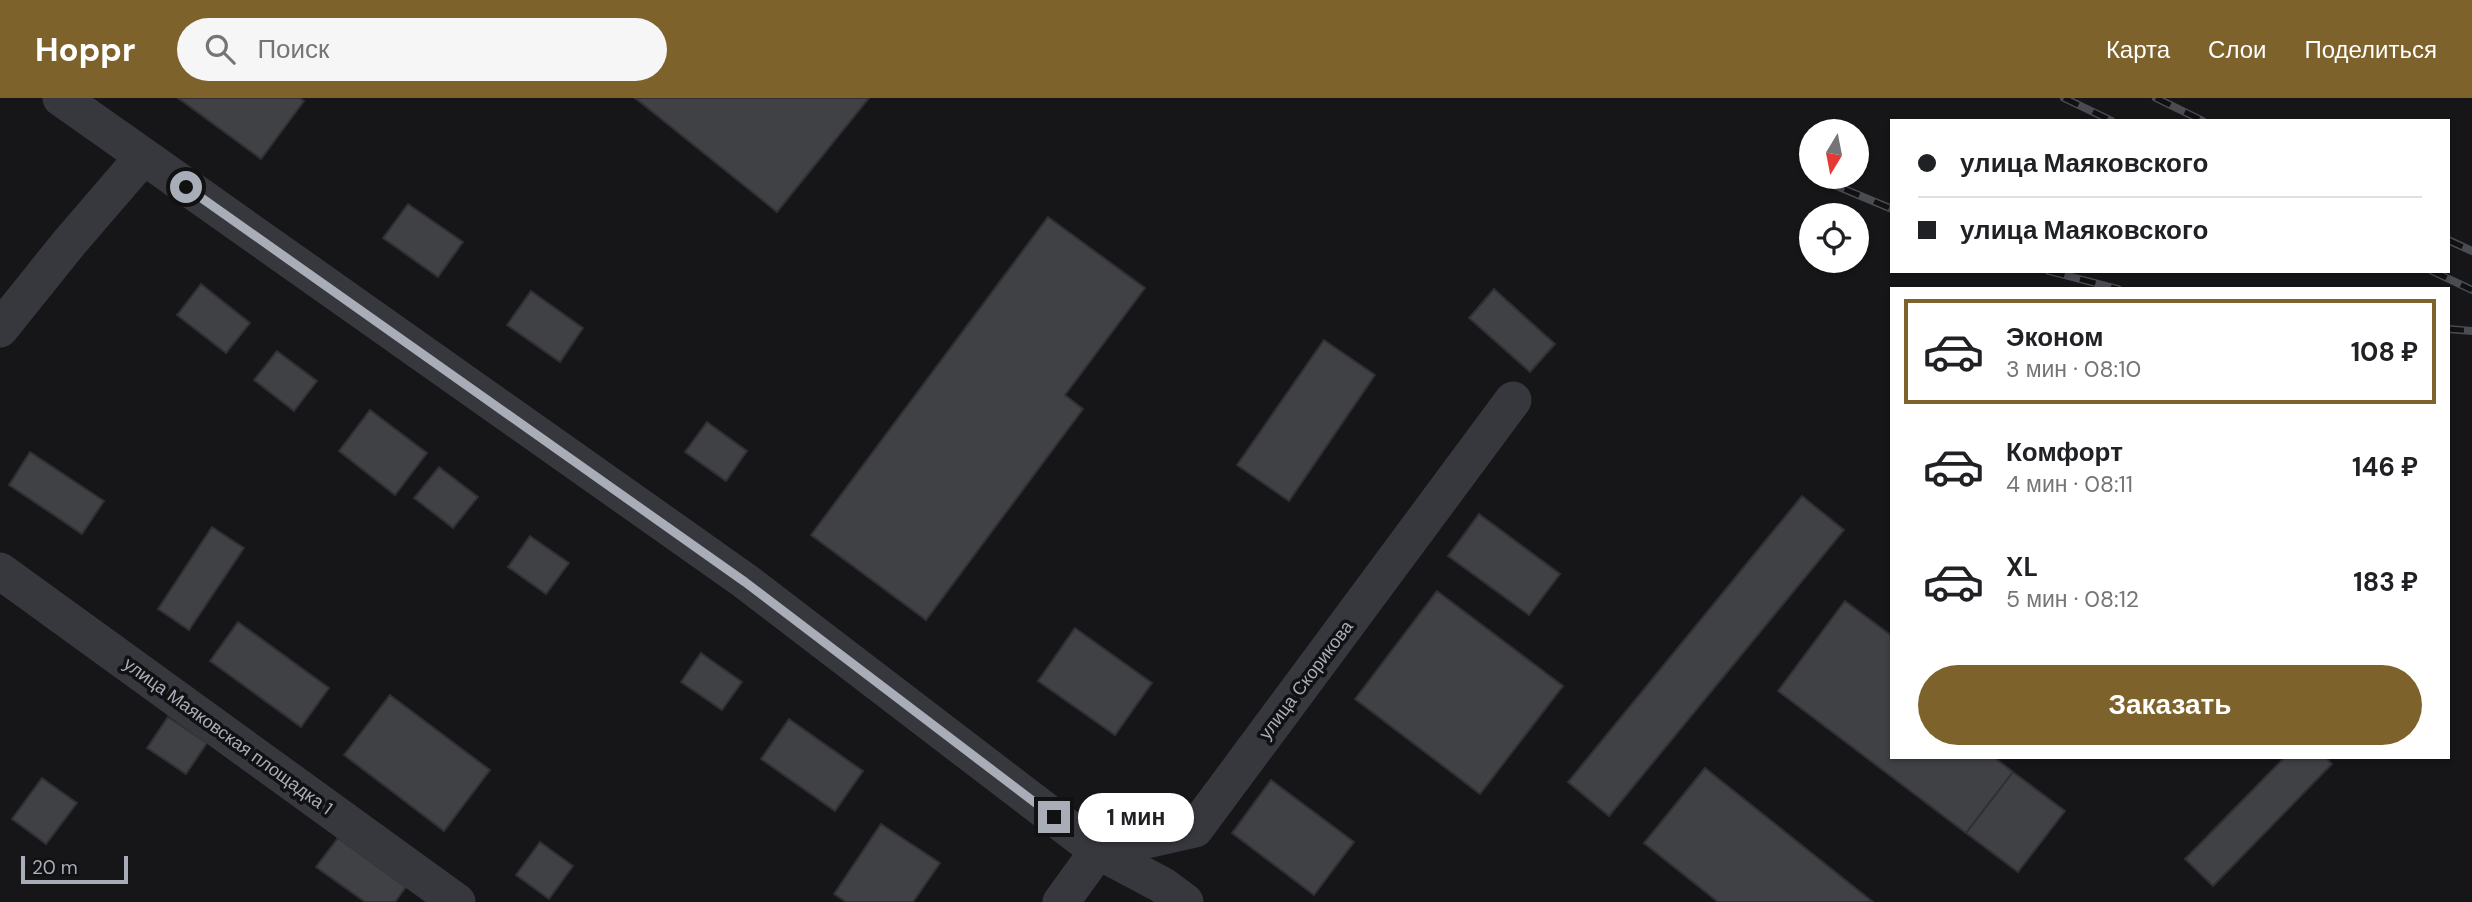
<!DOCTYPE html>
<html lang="ru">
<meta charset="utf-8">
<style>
:root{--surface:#fff;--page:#f6f6f6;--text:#202124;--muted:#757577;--line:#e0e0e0;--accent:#7e622b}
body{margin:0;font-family:"DM Sans",sans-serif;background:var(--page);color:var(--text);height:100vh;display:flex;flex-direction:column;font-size:26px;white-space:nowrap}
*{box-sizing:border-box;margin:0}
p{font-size:23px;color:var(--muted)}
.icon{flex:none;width:38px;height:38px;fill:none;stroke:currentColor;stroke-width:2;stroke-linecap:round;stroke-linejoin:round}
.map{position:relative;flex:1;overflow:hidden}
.sheet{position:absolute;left:1890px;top:189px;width:560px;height:472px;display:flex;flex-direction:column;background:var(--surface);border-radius:0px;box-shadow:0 2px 5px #0004}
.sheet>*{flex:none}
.banner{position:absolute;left:1890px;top:21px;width:560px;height:154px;border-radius:0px;box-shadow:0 2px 5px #0004;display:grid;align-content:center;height:154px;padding:0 28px;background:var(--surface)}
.needle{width:46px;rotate:190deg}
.buttons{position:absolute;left:1799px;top:21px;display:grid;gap:14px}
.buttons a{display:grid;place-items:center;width:70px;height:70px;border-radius:50%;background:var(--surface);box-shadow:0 2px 5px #0004;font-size:35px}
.scale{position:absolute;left:21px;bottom:18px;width:107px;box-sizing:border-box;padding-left:7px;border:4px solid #a8adb8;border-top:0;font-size:19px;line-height:24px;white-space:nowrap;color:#a8adb8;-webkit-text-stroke:5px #111113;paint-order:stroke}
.end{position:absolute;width:32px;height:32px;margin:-16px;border:9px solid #a8adb8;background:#111;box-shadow:0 0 0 4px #111}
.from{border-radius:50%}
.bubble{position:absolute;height:49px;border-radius:24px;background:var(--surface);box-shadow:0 2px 5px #0004;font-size:23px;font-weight:700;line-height:49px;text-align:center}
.banner b{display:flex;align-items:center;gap:24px;height:66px;font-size:26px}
.banner b+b{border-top:2px solid var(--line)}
.banner i{width:18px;height:18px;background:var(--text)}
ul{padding:12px 0 0;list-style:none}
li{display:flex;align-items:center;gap:21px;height:105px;margin:0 14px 10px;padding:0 14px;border:4px solid transparent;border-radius:0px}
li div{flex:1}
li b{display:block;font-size:26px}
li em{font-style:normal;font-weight:700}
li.active{border-color:var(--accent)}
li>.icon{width:63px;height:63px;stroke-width:1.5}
.action{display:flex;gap:14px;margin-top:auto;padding:14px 28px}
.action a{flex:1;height:80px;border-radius:42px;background:var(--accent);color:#fff;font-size:28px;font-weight:700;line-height:80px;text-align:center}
header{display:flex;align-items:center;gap:42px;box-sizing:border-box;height:98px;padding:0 35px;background:var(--accent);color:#fff}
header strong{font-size:33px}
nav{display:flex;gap:38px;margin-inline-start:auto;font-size:24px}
.search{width:490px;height:63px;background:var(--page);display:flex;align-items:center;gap:18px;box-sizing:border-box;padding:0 24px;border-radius:38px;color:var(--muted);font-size:26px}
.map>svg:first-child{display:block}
.building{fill:#404145;stroke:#303034;stroke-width:2}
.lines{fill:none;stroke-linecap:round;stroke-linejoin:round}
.street{stroke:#37383d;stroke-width:37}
.rail-casing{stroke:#4a4c52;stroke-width:8}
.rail{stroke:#111113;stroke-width:5;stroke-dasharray:16;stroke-linecap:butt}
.route{stroke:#a8adb8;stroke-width:9}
.labels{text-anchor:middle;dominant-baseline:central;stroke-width:7;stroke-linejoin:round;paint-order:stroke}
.street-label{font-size:18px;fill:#a8adb8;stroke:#111113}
</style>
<header>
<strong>Hoppr</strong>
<div class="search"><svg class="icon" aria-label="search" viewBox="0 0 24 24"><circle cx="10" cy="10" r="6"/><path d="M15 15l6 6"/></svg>Поиск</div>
<nav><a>Карта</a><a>Слои</a><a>Поделиться</a></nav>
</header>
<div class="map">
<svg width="2472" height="804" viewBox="0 0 2472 804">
<rect width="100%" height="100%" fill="#161618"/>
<path class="building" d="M178,0H300L304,3L261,61Z
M635,0H869L777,114Z
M408,106L463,144L438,179L383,140Z
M1048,119L1145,190L1065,297L1083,311L926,522L811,437Z
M201,186L250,225L226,255L177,217Z
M1494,191L1555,246L1530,274L1469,220Z
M531,193L583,230L560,264L507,227Z
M1324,242L1375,277L1289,403L1237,367Z
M277,253L317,283L294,313L254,282Z
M370,312L427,355L395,397L339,353Z
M707,324L747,353L726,383L685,354Z
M30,354L104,403L82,436L9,387Z
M439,369L478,399L453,430L414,400Z
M1802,398L1844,432L1609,718L1568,684Z
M1479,416L1560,476L1529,517L1448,458Z
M212,429L244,450L189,532L158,511Z
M530,438L569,465L546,496L508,469Z
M1437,493L1563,588L1480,696L1355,601Z
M1845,503L1892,538V660H1995L2013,674L1966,735L1778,593Z
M238,524L329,590L301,629L210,563Z
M1075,530L1152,585L1115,637L1038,583Z
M701,555L742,584L722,612L681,584Z
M390,597L490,672L444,733L344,657Z
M168,619L207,645L186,676L147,650Z
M789,621L863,673L835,713L761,661Z
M2284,660H2326L2332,666L2213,788L2185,761Z
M1705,670L1873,804H1718L1644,745Z
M2013,674L2065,713L2018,774L1966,735Z
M42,680L77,705L46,746L12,721Z
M1271,682L1354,744L1314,797L1232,735Z
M881,726L940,765L913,804H846L834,796Z
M338,740L406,789L395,804H365L316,769Z
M540,744L573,768L549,801L516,777Z"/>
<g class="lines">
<path class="street" d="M61,0L745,483L1098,753L1162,787L1185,804
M0,231L69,145L143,59
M0,473L457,804
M1061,804L1098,753L1195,731L1513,302"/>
<g class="rail-casing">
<path id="rail" d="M2064,0L2112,23
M2156,0L2203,23
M1815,79L1892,111
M2448,142L2472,153
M2049,173L2118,191
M2432,173L2472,192
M2448,231L2472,233"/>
</g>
<use href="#rail" class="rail"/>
</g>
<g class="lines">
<path class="route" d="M186,89L745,484L1054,719"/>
</g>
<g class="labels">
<g class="street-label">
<text transform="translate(1306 582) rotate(-53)">улица Скорикова</text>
<text transform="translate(228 638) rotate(36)">улица Маяковская площадка 1</text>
</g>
</g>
</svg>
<div class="buttons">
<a><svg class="needle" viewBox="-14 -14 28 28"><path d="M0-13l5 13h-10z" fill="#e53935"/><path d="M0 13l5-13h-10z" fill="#757577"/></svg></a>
<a><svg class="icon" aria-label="locate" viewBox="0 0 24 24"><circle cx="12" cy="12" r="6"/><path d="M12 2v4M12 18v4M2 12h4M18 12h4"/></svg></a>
</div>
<div class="scale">20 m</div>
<i class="end from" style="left:186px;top:89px"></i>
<i class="end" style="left:1054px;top:719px"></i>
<div class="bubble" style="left:1078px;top:695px;width:116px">1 мин</div>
<div class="banner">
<b><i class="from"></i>улица Маяковского</b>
<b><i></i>улица Маяковского</b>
</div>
<section class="sheet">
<ul>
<li class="active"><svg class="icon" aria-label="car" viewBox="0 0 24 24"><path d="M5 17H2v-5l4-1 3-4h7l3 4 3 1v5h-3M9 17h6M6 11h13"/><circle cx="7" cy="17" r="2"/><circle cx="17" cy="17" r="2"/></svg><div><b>Эконом</b><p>3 мин · 08:10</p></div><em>108 ₽</em></li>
<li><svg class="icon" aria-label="car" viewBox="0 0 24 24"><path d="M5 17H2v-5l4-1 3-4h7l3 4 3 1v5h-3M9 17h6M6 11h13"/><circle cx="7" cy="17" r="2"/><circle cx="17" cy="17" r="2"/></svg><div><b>Комфорт</b><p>4 мин · 08:11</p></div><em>146 ₽</em></li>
<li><svg class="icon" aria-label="car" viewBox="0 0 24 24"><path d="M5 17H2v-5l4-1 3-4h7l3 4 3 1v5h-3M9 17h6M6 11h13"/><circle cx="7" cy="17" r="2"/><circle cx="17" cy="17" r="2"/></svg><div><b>XL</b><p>5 мин · 08:12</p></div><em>183 ₽</em></li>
</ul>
<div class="action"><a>Заказать</a></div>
</section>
</div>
